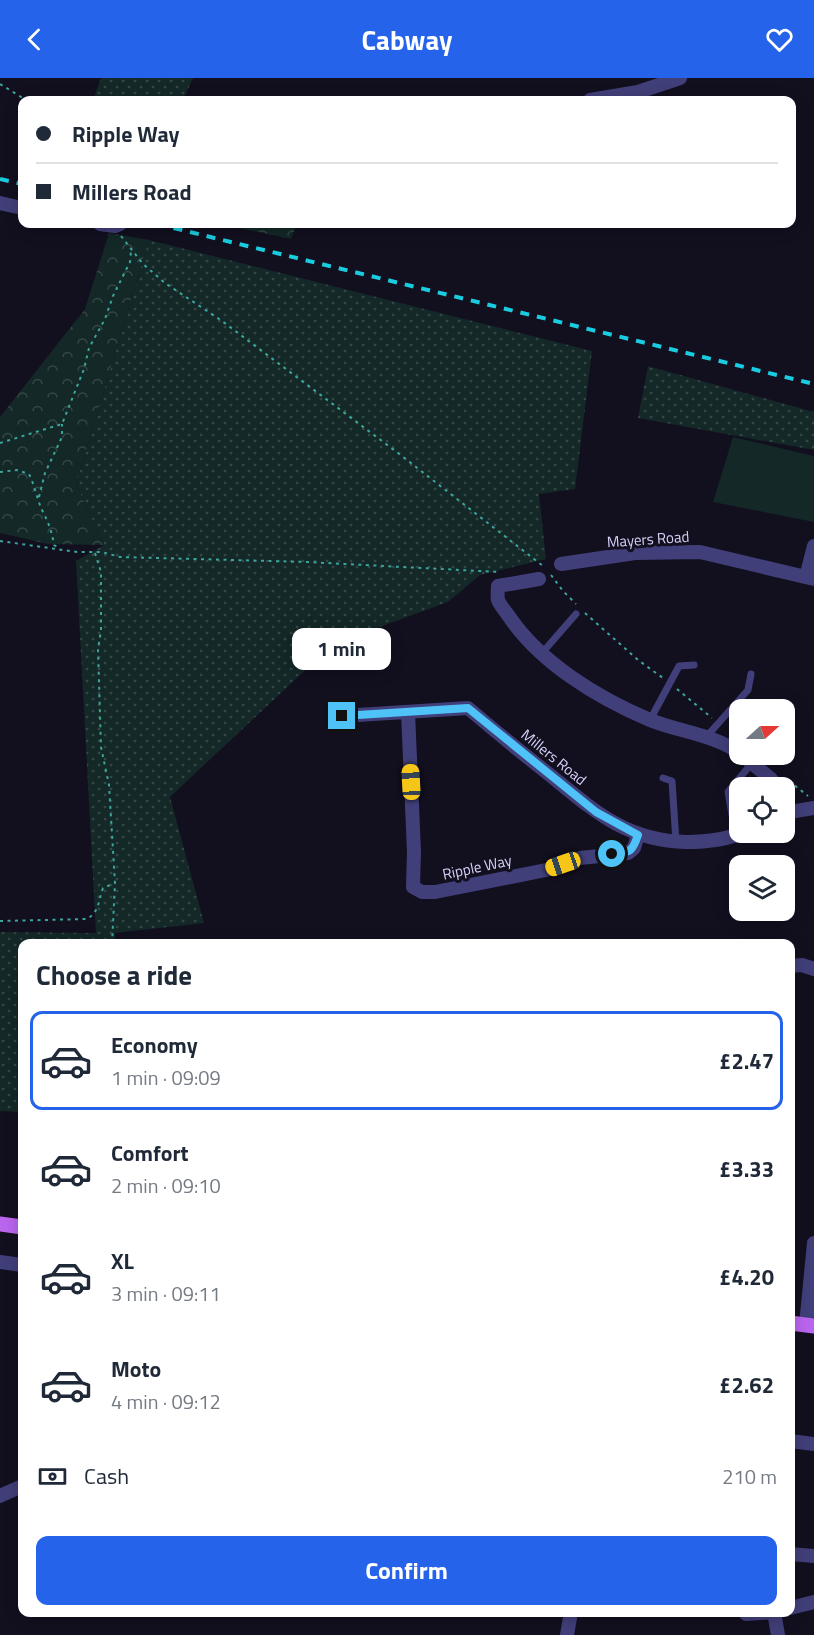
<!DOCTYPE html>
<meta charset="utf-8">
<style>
:root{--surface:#fff;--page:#f6f6f7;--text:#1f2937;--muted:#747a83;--line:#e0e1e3;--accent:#2563eb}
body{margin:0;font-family:"Titillium Web",sans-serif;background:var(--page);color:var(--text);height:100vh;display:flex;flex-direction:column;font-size:22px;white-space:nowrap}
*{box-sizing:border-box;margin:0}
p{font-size:20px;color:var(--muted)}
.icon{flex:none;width:33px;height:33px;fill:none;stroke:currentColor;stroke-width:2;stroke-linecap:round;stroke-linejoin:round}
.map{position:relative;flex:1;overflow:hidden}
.side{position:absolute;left:18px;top:861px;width:777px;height:678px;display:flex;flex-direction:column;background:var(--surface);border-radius:12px;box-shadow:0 3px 15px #0003}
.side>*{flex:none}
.guide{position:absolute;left:18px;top:18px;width:778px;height:132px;border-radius:12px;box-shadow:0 3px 15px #0003;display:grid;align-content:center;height:132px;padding:0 18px;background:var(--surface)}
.needle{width:39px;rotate:69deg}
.fabs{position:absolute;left:729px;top:621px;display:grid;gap:12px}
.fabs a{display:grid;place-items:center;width:66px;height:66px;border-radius:12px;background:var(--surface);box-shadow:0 3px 15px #0003;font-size:30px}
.end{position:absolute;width:27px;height:27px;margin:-14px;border:8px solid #4fc3f7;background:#111;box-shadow:0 0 0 3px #111}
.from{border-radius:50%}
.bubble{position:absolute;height:42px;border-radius:12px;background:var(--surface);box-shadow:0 3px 15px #0003;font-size:20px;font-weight:700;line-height:42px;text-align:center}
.car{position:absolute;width:18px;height:36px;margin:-18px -9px;border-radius:8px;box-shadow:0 0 4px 2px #0007;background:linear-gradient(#f5c518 24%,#345 0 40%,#f5c518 0 76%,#345 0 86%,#f5c518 0)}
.guide b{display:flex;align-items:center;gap:21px;height:57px;font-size:22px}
.guide b+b{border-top:2px solid var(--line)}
.guide i{width:15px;height:15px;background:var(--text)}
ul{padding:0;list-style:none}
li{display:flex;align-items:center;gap:18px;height:99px;margin:0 12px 9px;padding:0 6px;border:3px solid transparent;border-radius:12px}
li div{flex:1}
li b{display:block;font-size:22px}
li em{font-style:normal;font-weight:700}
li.selected{border-color:var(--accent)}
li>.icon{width:54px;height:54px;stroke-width:1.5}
h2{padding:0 18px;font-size:27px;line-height:72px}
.pay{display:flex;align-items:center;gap:15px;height:66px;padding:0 18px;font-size:22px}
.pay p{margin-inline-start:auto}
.primary-button{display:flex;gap:12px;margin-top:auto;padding:12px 18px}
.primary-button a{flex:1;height:69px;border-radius:12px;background:var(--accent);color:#fff;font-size:24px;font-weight:700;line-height:69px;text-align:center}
header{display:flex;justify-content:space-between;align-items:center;height:78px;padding:0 18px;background:var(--accent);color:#fff;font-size:27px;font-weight:700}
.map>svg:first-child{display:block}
.grass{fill:url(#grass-dots)}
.forest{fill:url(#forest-crowns)}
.green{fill:#132827}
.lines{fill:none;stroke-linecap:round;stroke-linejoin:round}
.path{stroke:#3ba59e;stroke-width:2;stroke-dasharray:3 4.5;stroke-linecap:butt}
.service{stroke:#413f79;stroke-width:7}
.minor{stroke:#413f79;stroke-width:14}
.primary{stroke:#ba65ee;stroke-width:15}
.rail{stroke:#19ccdf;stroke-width:4;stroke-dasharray:9 8;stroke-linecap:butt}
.route{stroke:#4fc3f7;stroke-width:8}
.labels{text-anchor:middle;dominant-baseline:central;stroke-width:6;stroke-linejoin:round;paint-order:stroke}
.street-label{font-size:15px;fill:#d6d2fa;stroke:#120f1f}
</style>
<header><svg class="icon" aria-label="back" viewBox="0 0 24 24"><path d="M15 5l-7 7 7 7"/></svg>Cabway<svg class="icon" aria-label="heart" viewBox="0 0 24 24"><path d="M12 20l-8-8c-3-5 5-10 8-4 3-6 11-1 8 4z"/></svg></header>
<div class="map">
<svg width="814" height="1557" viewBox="0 0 814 1557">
<defs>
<pattern id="grass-dots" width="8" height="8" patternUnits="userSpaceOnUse" patternTransform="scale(1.5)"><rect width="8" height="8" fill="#132827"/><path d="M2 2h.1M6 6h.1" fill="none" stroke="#354647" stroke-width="1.8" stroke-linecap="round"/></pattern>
<pattern id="forest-crowns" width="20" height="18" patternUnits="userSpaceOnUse" patternTransform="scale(1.5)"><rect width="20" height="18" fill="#132827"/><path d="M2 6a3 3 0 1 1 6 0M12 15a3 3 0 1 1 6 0" fill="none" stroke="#354647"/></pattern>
</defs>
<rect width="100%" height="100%" fill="#120f1f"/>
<path class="grass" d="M101,0H193L183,22H93Z
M149,162L592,273L575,411L539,416L546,481L480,497L448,524L333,566L170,719L204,845L115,855V865L22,866V1034L0,1033V854L96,855L76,483L104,467L76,406Z
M648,288L814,334V372L638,340Z"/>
<path class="forest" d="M221,146H297L291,161Z
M109,155L149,162L76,406L104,467L48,466L0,455V339L85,231Z"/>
<path class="green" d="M733,359L814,378V444L713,424Z"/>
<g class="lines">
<path class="path" d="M0,6L26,22
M121,158L143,186L165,205L222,243L398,375L543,488
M0,365L62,346L84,291L89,270L105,241L113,218L130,184L131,173
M0,394L17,392L29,396C35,408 37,422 43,434C49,446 52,454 54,467L59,470
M39,419L45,395L62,359V346
M0,463L77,474H102L120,479L307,484L499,494
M95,475L101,494V553L98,571L101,669L109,707L115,805L112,866
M551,497L563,513L576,526
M585,535L638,582L663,600
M677,611L712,640
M789,703L808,718
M0,843L87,841C100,833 98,823 103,810L115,805"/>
<path class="service" d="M542,575L576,536
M650,642L679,588L694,587
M707,658L748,612L751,596
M663,700L672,703L676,764
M732,737L728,714L752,685"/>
<path class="minor" d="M590,22L638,14L680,0
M0,125L22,130
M100,146L115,148L120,146
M561,486L635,475L700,474L814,501
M806,499L814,468
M539,501L498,508C498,512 497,518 498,522C500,527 505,533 508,537C540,585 598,620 650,642C680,654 712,656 740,675
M408,634L414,774L413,809L422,814H435L546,792L580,780L628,775L634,770L638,757
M342,638L468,630C495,653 522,675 550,697C593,732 626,763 686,764C705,764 726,762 744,754
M741,676L771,701L778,710
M784,735L814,730
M790,888L802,887L814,891
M0,1184L22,1187
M806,1247L814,1165
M790,1363L814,1366
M0,1418L22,1408
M790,1476L814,1478
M790,1530L814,1524
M774,1534L778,1557
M746,1536L773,1534
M567,1557L571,1534"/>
<path class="primary" d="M0,1146L22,1149
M790,1245L814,1248"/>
<path class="rail" d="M0,101L22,106
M157,146L814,306"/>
</g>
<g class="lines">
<path class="route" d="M342,638L468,630L596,734L638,757C632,775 630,774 612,776"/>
</g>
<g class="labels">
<g class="street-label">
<text transform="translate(648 461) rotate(-4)">Mayers Road</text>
<text transform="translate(554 679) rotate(39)">Millers Road</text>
<text transform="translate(477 789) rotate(-12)">Ripple Way</text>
</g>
</g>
</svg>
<div class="fabs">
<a><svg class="needle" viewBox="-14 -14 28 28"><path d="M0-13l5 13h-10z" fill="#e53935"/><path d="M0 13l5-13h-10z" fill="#747a83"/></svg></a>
<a><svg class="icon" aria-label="locate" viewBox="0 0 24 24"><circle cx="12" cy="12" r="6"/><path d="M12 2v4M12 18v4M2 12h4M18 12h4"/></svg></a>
<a><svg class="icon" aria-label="layers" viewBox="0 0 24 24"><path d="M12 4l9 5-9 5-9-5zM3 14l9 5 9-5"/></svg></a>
</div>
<i class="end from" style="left:612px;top:776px"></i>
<i class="end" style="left:342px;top:638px"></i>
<div class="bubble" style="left:292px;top:550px;width:99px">1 min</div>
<i class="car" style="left:411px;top:704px;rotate:357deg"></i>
<i class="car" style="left:563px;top:786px;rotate:251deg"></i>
<div class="guide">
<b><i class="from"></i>Ripple Way</b>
<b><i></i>Millers Road</b>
</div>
<section class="side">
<h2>Choose a ride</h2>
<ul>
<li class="selected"><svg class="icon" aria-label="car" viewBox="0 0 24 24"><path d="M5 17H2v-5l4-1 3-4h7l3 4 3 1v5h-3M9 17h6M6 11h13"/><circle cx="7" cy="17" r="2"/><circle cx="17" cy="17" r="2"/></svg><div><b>Economy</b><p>1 min · 09:09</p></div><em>£2.47</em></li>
<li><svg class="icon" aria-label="car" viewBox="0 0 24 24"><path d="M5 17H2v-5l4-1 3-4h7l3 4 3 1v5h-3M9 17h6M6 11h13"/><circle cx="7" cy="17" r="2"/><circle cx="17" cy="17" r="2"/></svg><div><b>Comfort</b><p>2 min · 09:10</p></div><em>£3.33</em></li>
<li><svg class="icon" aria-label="car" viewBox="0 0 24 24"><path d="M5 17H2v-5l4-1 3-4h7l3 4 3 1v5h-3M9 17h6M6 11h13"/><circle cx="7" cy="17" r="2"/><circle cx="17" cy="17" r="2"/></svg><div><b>XL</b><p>3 min · 09:11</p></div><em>£4.20</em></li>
<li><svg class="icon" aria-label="car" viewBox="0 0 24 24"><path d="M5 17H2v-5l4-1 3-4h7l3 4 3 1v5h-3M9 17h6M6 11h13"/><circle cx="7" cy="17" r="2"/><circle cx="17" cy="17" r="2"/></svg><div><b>Moto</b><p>4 min · 09:12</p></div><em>£2.62</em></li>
</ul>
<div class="pay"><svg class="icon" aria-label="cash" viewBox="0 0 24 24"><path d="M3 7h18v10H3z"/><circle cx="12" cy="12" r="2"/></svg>Cash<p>210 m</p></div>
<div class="primary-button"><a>Confirm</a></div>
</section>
</div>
